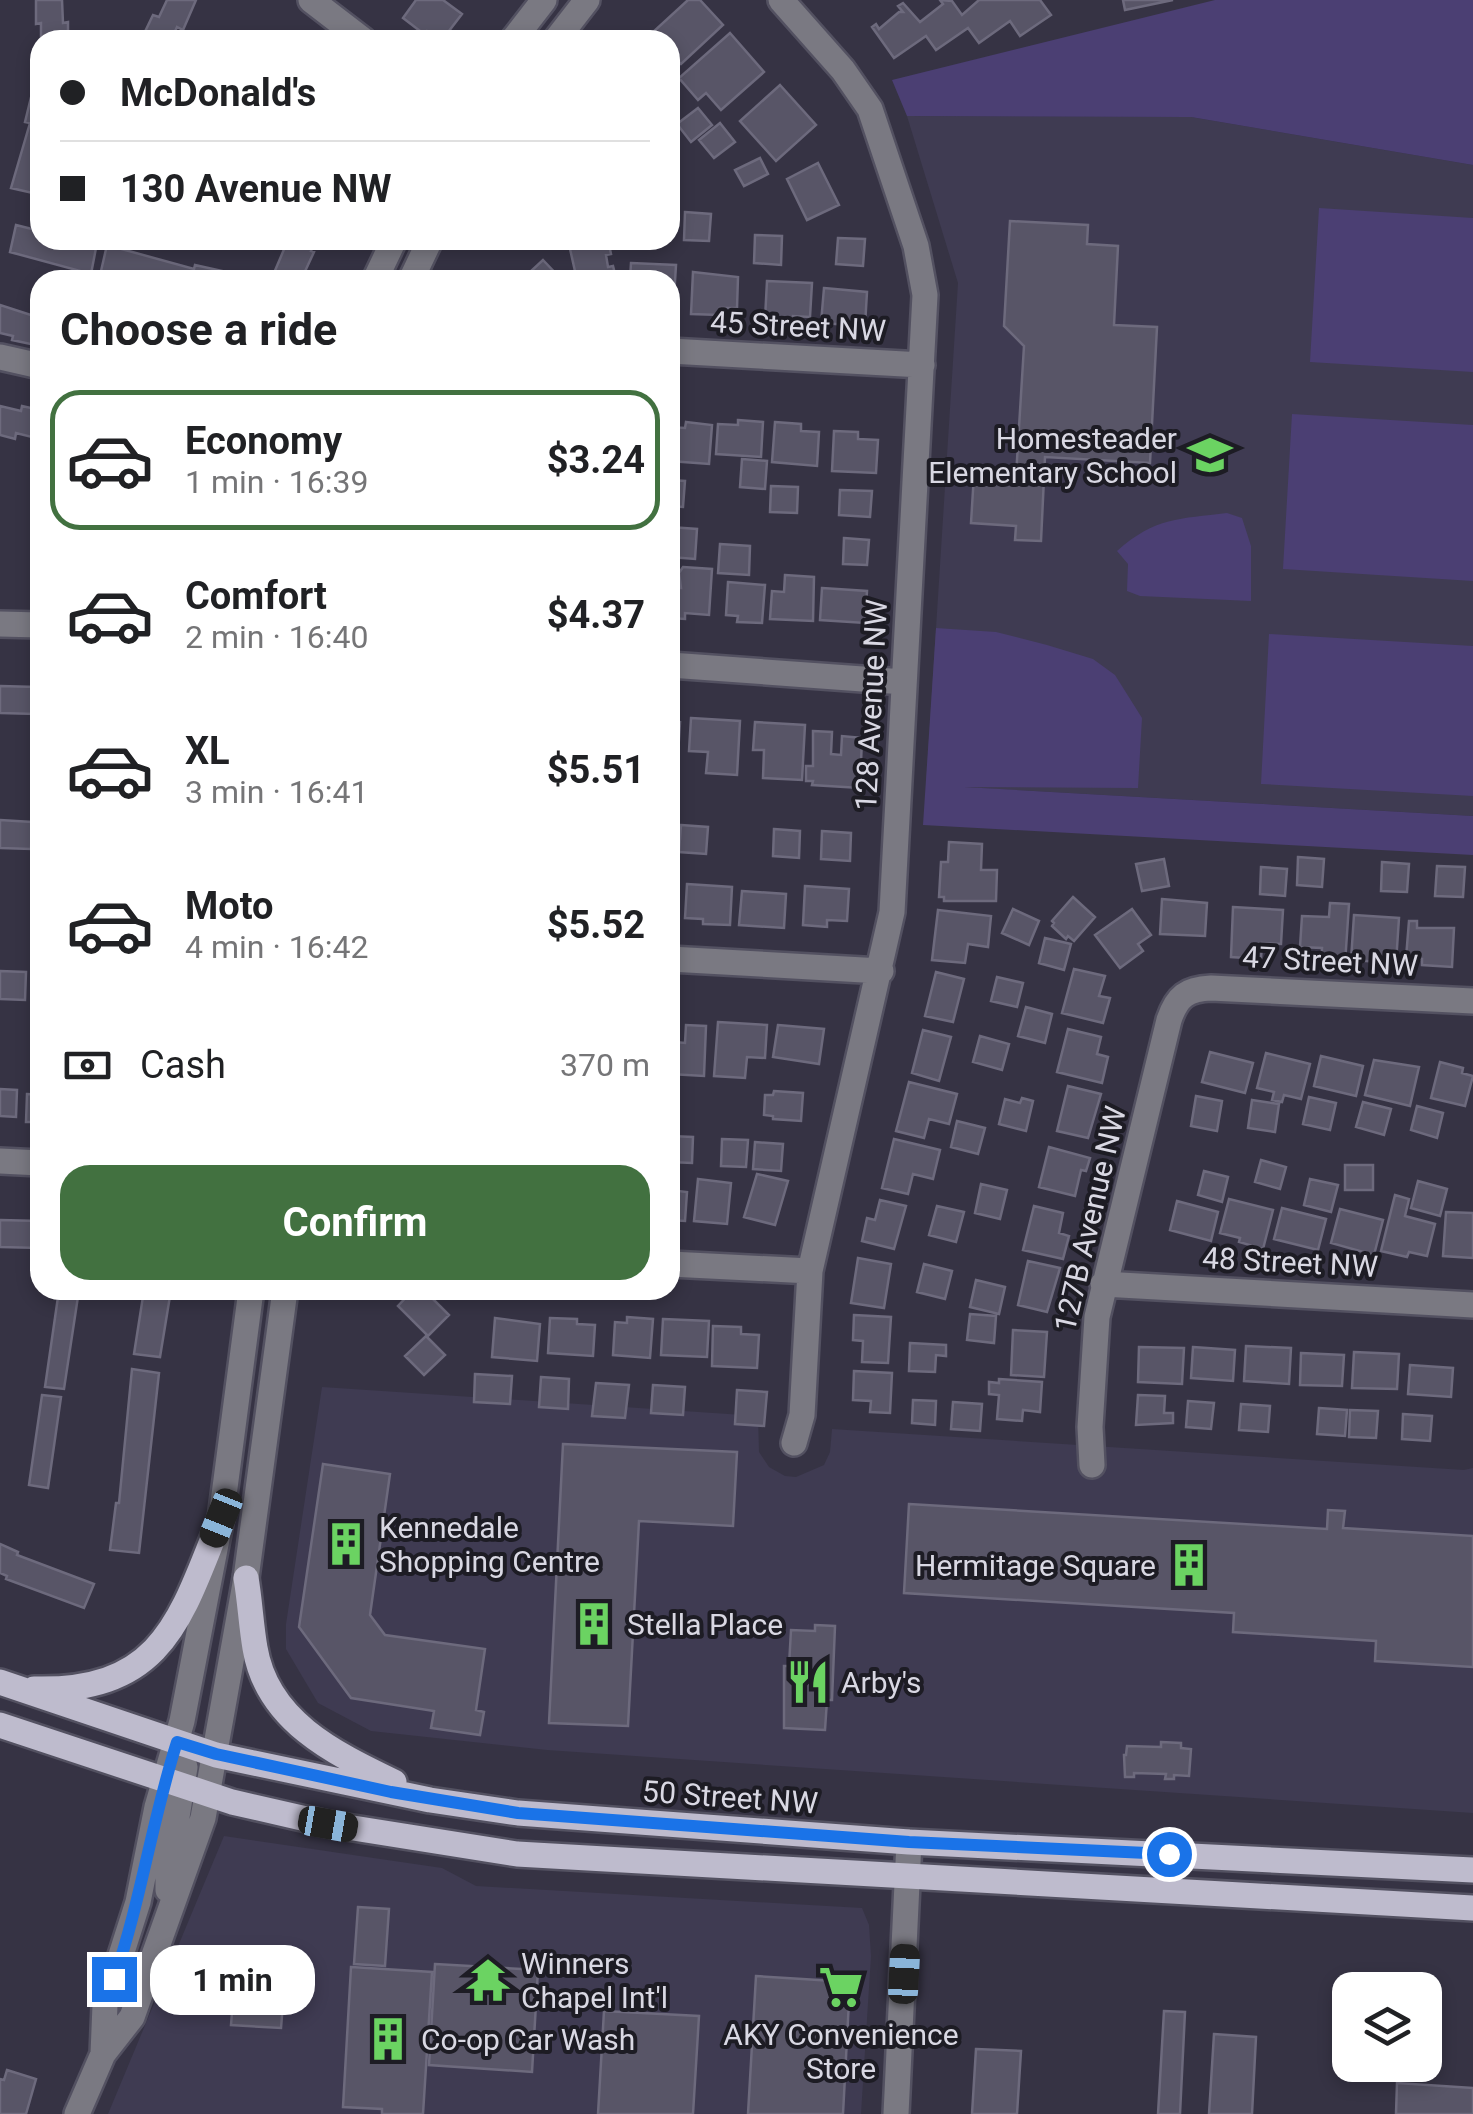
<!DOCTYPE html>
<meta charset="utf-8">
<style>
:root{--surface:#fff;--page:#f6f6f6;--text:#202124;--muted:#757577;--line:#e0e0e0;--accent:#427140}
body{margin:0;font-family:Roboto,sans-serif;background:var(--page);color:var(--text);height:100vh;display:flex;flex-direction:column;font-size:38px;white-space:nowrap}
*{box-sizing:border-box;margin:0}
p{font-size:32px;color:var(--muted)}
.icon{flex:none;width:55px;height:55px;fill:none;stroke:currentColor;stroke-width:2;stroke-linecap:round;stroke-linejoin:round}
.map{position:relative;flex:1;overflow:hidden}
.drawer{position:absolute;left:30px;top:270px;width:650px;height:1030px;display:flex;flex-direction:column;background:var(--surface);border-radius:30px;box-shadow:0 5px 15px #0003}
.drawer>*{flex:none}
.top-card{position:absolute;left:30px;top:30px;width:650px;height:220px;border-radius:30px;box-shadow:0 5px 15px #0003;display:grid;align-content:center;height:220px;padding:0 30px;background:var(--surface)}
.buttons{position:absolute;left:1332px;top:1972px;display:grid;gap:20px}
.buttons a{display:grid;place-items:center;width:110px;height:110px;border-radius:20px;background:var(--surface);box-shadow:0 5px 15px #0003;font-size:50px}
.end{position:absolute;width:45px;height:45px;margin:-22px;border:12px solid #1a73e8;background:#fff;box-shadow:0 0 0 5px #fff}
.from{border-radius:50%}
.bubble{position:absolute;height:70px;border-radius:30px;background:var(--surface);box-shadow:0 5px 15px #0003;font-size:32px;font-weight:700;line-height:70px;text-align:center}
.car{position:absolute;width:30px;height:60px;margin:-30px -15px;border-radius:12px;box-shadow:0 0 8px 2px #0007;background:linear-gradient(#222 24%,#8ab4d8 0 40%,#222 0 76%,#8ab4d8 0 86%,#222 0)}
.top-card b{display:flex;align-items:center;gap:35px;height:95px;font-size:38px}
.top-card b+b{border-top:2px solid var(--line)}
.top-card i{width:25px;height:25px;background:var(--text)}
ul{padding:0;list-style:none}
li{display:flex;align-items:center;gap:30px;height:140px;margin:0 20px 15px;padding:0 10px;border:5px solid transparent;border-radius:30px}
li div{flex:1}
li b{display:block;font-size:38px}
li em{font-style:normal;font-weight:700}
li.current{border-color:var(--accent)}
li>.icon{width:90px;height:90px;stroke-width:1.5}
h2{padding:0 30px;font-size:45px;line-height:120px}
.pay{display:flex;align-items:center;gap:25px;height:110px;padding:0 30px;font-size:38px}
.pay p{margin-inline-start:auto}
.primary-button{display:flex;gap:20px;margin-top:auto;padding:20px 30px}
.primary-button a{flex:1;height:115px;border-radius:30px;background:var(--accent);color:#fff;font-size:40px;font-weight:700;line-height:115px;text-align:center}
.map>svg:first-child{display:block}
.built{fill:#3f3b52}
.green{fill:#4b3f73}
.building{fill:#585567;stroke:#6d6a7d;stroke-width:2.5}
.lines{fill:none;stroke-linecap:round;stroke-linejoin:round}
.minor-casing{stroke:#535161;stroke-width:30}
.major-casing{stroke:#535161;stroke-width:30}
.minor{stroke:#7a7982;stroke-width:25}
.major{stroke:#bebbcd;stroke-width:25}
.route{stroke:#1a73e8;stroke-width:12}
.labels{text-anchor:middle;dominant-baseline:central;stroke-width:8;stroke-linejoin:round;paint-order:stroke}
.street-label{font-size:30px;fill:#d9d8e3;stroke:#1d1c24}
.poi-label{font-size:30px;fill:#d9d8e3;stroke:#1d1c24;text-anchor:start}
</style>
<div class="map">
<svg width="1473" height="2114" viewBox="0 0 1473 2114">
<rect width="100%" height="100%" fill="#363344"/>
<path class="built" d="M907,116L1191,117L1473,165V816L926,785L958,283Z
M322,1387L758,1416L759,1452L769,1467L785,1476L796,1477L824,1465L830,1452L832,1429L1464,1470L1473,1468V1813L547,1750L371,1731L318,1703L286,1649V1624Z
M224,1836L442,1868L476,1886L862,1908L869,1925L871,1956L861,2114H108Z"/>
<path class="green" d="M1215,0H1473V165L1191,117L907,116L892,80Z
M1319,208L1473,218V372L1310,362Z
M1292,414L1473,425V581L1283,569Z
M1227,513L1242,518L1251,546V601L1140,596L1127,591L1128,564L1117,551C1155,517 1180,519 1227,513Z
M936,628L996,632L1047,645L1093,659L1115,675L1142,718L1138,788L964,787L1473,816V855L923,825Z
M1269,634L1473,646V796L1261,784Z"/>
<path class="building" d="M36,0H62L63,23L68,22V40H41V23L36,24Z
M167,0H196L183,30L177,27L171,40H141L153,15L159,17Z
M416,0H443L462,14L442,40L427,31L424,34L403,18Z
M688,0H700L723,25L681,64L670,52V40H659L652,33Z
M940,0L952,1L962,15L979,0H1040L1051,15L1020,36L1010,21L979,43L968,28L936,50L926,36L894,58L872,27L876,24L879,29L899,12H903L898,6L903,3L920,22L943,4Z
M1123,0H1173L1125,10Z
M730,33L764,72L721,110L706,93L698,100L679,78Z
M36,77L40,78L37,194L11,188L30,123L25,122Z
M780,85L816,125L776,161L740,121Z
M698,108L712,125L691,142L677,124Z
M720,123L735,142L714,158L699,140Z
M760,158L768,174L744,186L735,170Z
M818,163L839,205L807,220L787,179Z
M685,212L711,214L709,241L684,240Z
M1010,221L1088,225L1087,244L1118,246L1114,325L1157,327L1150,463L1045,457L1041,541L1015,540L1016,526L971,523L974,474L1016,476L1024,346L1004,326Z
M16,225L40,231V240H60L96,248L91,274L10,252Z
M755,235L782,236L781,265L754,263Z
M838,238L865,239L863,266L836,264Z
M288,240H316L311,251L314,252L301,280H271Z
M568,240H608L611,254L606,255L608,267L613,266L615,274L577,280Z
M107,245L194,269L195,265L240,275L239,280H140L101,271Z
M543,260L562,280H518L529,273Z
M631,263L676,265L674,298H670V280H630Z
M693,272L738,277L737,308H720V315L691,314Z
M767,281L812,283L810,317L793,316V321L765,319Z
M824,288L867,292L865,326L821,323Z
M0,305L40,318V346L12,340L13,336L0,333Z
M0,406L21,411L22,406L40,410V439L16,433L15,439L0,435Z
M738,420L763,422L761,457L716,454L718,424L738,425Z
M686,422L712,425L709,464L670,461V427L685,428Z
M775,422L801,424V431L819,432L817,466L772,462Z
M834,431L858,432V439L878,440L876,473L832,471Z
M742,459L767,461L765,489L740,487Z
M670,480L685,481L683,507L670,506Z
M771,486L798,487L797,513L770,512Z
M840,490L872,491L870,517L839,515Z
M670,527L697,529L695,559L670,557Z
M844,538L869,540L867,565L843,564Z
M720,544L750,546L749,575L718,573Z
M683,567L712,569L709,615L685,613V619L670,618V588H681L679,573Z
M785,575L814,577L813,621L770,619L772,591L784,592Z
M728,582L765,585L762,623L737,622L738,616L726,615Z
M822,588L867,591L865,623L820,620Z
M0,686L37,687L36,714L0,713Z
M691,718L740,721L737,775L706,773L708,752L689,751Z
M670,721L680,722L677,771L670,770Z
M755,722L805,725L802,780L763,778L764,750H753Z
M813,731L832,732L831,754L841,755L842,736L862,738L860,788L812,785L813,781H806V766H813Z
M0,820L32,822L31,849L0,848Z
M681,825L708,827L706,854L679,852Z
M774,829L800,831L799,858L773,856Z
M822,831L851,833L850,861L821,859Z
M949,842L982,844L981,870H997L996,901H944V897H939L941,862H948Z
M1298,857L1324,859L1322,887L1297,885Z
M1164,859L1169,886L1142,891L1136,864Z
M1382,862L1409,864L1407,892L1381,891Z
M1437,866L1465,867L1463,897L1435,896Z
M1261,867L1287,869L1285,896L1260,894Z
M687,884L732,887L730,925L703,924V919L685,918Z
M805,886L849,889L847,921L827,920V927L803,925Z
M742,891L786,894L784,928L739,925Z
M1073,897L1095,917L1074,941L1068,936L1066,939L1052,926L1054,923L1052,921Z
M1162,899L1207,903L1205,936L1160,934Z
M1330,903L1349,904L1345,964L1321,963L1322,948L1300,947L1302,916L1329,917Z
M1233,907L1283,910L1281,944L1262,943L1261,959L1231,957Z
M1013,909L1039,921L1029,945L1002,933Z
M1132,909L1151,935L1138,944L1143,951L1120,968L1095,935Z
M938,910L991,916L988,947L968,944L965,963L932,960Z
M1354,915L1399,918L1396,963L1351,960Z
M1409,921H1417V928H1454L1452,967L1422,965V959L1406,958Z
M1045,938L1071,944L1064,970L1039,963Z
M1074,969L1105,976L1099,996L1110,998L1103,1023L1062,1013Z
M0,971L26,972L25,1000L0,999Z
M936,972L964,979L953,1022L925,1016Z
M997,977L1023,983L1017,1007L991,1001Z
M1026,1007L1052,1014L1045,1043L1018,1036Z
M670,1020H676L675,1042L685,1043L686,1025L706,1026L704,1076L670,1074Z
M718,1022L767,1025L765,1058L747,1057L745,1078L714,1076Z
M778,1025L824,1029L819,1064L773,1057Z
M1068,1029L1101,1037L1097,1054L1108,1057L1102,1083L1057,1072Z
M923,1030L951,1037L939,1081L912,1073Z
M980,1036L1009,1044L1002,1070L973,1062Z
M1210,1052L1253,1063L1245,1093L1202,1082Z
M1266,1053L1310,1064L1301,1099L1284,1095L1282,1102L1272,1100L1274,1092L1257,1088Z
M1321,1056L1363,1066L1356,1096L1314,1086Z
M1374,1060L1419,1067L1410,1106L1365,1095Z
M1440,1062L1463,1068L1462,1073L1473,1076L1465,1106L1431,1098Z
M909,1082L957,1094L949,1124L929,1119L924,1138L896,1131Z
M1068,1086L1101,1094L1088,1138L1057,1131Z
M0,1089L17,1090L16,1117L0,1116Z
M774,1091L803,1093L801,1121L773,1119V1116L764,1115L765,1095H773Z
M27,1094L40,1095V1122H26Z
M1196,1096L1222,1101L1217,1131L1191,1126Z
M1309,1097L1336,1103L1330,1130L1303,1124Z
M1022,1098L1033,1101L1026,1131L999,1124L1005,1099L1020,1103Z
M1252,1100L1279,1104L1275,1132L1248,1128Z
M1363,1102L1391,1109L1384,1135L1356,1127Z
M1417,1106L1443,1113L1437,1138L1411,1130Z
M957,1121L985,1128L978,1154L951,1147Z
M670,1136L693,1137L692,1163L670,1162Z
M722,1139L748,1140L746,1167L721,1166Z
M894,1139L940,1150L933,1179L913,1174L908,1194L882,1188Z
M755,1142L783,1144L781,1171L753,1169Z
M1049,1147L1090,1158L1086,1171L1081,1170L1075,1196L1039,1187Z
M1261,1160L1286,1167L1280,1189L1255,1182Z
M1345,1165H1373V1190H1345Z
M1204,1171L1228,1177L1222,1202L1198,1195Z
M757,1174L788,1181L775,1225L744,1217Z
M698,1179L731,1183L727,1224L694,1221Z
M1310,1179L1338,1185L1331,1212L1304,1205Z
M1418,1181L1447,1189L1440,1216L1411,1208Z
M981,1184L1007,1190L1000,1219L975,1213Z
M670,1190L687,1192L685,1221L670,1220Z
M1395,1195L1409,1199L1405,1216L1435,1224L1427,1256L1409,1252L1407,1257L1381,1251Z
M1229,1199L1273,1210L1263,1249L1239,1242L1240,1238L1220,1233Z
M880,1200L906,1206L894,1249L862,1241L867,1218L875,1220Z
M1177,1201L1218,1212L1211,1241L1170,1230Z
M937,1206L964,1212L956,1242L929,1235Z
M1034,1206L1063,1213L1059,1233L1069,1236L1063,1259L1023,1250Z
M1282,1208L1326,1219L1318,1250L1274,1239Z
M1340,1209L1383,1220L1374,1255L1331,1243Z
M1446,1212L1473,1213V1258L1443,1256Z
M0,1220L40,1221V1248L0,1247Z
M858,1258L891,1264L884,1308L851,1303Z
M1028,1261L1060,1268L1047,1312L1018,1305Z
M924,1264L952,1271L945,1299L917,1292Z
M976,1280L1005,1287L999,1314L970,1307Z
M59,1290H79L64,1389L45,1387Z
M144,1290H171L160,1357L134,1354Z
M413,1290H424L449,1315L428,1336L398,1306Z
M970,1314L996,1316L994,1343L967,1340Z
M854,1315L891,1317L888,1363L862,1362L863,1341L853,1340Z
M627,1317L653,1319L650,1358L613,1355L615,1322L627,1323Z
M495,1318L540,1324L537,1361L492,1357Z
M550,1318L577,1319V1324L595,1325L593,1356L548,1353Z
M663,1319L709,1321L707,1357L661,1355Z
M713,1326L741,1327V1334L759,1335L757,1368L712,1366Z
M1013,1330L1047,1332L1044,1377L1011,1375Z
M426,1336L445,1355L424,1375L405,1356Z
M910,1343L946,1345V1356L936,1355L935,1372L909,1371Z
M1246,1346L1291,1348L1289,1384L1244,1381Z
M1139,1347L1184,1348L1182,1384L1138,1382Z
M1193,1347L1235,1350L1233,1381L1191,1378Z
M1354,1352L1399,1354L1397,1389L1352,1388Z
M1301,1353L1344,1355L1342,1386L1300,1385Z
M1410,1365L1453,1368L1451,1397L1408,1394Z
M132,1369L159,1373L139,1553L110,1550L116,1503H119Z
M854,1371L892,1373L890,1413L870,1412L871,1401L853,1400Z
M475,1374L512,1376L510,1404L474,1402Z
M541,1377L569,1379L568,1409L539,1407Z
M999,1379L1042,1382L1040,1412L1023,1410L1022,1421L997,1419L999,1395L989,1394V1382L999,1383Z
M596,1383L629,1385L625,1418L592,1416Z
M653,1385L685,1387L683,1415L651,1413Z
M737,1390L767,1392L764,1426L735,1424Z
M42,1395L61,1397L48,1488L29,1485Z
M1138,1395L1165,1396L1164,1413H1173V1423L1136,1425Z
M913,1400L936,1401L935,1425L912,1423Z
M1188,1401L1214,1403L1211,1429L1186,1427Z
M953,1402L982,1404L980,1431L951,1429Z
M1241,1404L1270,1406L1268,1432L1239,1430Z
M1319,1408L1347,1410L1345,1436L1317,1434Z
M1350,1410L1378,1411L1376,1438L1349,1437Z
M1403,1414L1432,1416L1430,1441L1402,1439Z
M563,1444L737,1452L733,1526L639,1521L628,1726L549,1723Z
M323,1464L390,1474L370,1615L385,1635L485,1649L476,1710L484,1712L480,1735L431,1728L434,1711L351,1698L299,1627Z
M909,1504L1327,1529L1328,1510L1345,1511L1343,1528L1473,1536V1667L1375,1661L1376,1641L1233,1632L1234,1613L904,1593Z
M0,1544L18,1552L17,1555L94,1584L84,1608L6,1579L7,1576L0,1573Z
M815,1625L835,1626L832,1700H827L825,1730L784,1728V1666H789L791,1630L815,1631Z
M1161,1742L1181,1743V1748L1191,1749L1189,1776L1174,1775V1779H1165L1166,1774L1134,1773V1777H1125L1124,1755H1126L1127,1746L1161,1747Z
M358,1907L389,1909L385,1966L354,1964Z
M236,1963L286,1967L281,2028L231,2025Z
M435,1964L538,1970L532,2072L429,2065Z
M351,1967L432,1972L423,2114H382V2109L343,2107Z
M756,1976L850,1982L843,2114H748Z
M604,2011L699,2016L693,2114H598Z
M1164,2011L1185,2012L1180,2114H1158Z
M1214,2034L1256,2037L1252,2114H1209Z
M976,2049L1021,2051L1017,2114H972Z
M7,2070L36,2079L26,2114H0V2079L4,2080Z
M1397,2083L1473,2088V2114H1396Z"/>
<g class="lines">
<g class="minor-casing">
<path id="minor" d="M311,0L363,40
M781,0L843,70L870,109L916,246L925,295L892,912L810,1271L802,1415L794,1443
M513,40L544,0
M556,40L587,0
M375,280L394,240
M411,280L430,240
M670,351L922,365
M0,357L40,366
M0,624L40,625
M670,665L904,682
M670,959L881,971
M0,1161L40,1163
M670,1264L810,1271
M1103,1284L1473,1305
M1092,1465L1090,1427L1097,1317L1169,1020C1177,996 1187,989 1211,988L1473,1001
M168,1890V1873L185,1767
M103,2054L105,2005L138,1902L157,1807L182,1721L221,1518L251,1290
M77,2114L103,2054L132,2017L203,1818L246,1578L285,1290
M896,2114L909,1842"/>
</g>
<g class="major-casing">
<path id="major" d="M246,1578C250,1601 251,1625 255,1648C267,1721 334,1753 394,1782
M0,1682L216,1755L430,1800L518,1813L909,1842L1473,1870
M34,1689C163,1692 180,1620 221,1518
M0,1725L232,1802L328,1824L517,1854L1473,1908"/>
</g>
<use href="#minor" class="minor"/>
<use href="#major" class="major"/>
</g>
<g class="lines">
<path class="route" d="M114,1979C141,1901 152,1820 177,1742L216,1754L391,1792L518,1813L909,1842L1169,1854"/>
</g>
<defs>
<g id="school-bare" transform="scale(3.45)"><path d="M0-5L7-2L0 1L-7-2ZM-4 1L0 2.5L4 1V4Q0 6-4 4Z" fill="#6bd362" stroke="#1d1c24" stroke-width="2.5" paint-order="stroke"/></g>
<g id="building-bare" transform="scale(3.45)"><path d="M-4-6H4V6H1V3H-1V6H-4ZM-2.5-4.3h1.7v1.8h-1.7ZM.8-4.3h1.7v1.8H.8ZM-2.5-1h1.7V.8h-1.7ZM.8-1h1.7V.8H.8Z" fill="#6bd362" stroke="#1d1c24" stroke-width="2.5" paint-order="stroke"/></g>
<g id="restaurant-bare" transform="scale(3.45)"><path d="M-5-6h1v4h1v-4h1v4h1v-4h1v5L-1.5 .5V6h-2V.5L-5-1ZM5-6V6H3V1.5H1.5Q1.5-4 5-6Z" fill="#6bd362" stroke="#1d1c24" stroke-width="2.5" paint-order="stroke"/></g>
<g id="temple-bare" transform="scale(3.45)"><path d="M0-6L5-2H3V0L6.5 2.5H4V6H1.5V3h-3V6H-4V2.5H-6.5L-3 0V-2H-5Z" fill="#6bd362" stroke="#1d1c24" stroke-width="2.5" paint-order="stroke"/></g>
<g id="supermarket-bare" transform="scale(3.45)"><path d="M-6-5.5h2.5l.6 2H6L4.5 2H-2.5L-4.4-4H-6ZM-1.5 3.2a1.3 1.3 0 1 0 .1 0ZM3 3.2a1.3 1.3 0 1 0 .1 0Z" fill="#6bd362" stroke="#1d1c24" stroke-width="2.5" paint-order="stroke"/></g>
</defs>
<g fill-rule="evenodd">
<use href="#school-bare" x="1210" y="455"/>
<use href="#building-bare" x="346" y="1544"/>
<use href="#building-bare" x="1189" y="1565"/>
<use href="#building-bare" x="594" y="1624"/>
<use href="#restaurant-bare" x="808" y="1682"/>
<use href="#temple-bare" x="488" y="1980"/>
<use href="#supermarket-bare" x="841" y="1987"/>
<use href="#building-bare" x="388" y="2039"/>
</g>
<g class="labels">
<g class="street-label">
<text transform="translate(798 326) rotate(3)">45 Street NW</text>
<text transform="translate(871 705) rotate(-87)">128 Avenue NW</text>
<text transform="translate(1330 961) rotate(3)">47 Street NW</text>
<text transform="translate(1090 1219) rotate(-77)">127B Avenue NW</text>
<text transform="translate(1290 1262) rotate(3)">48 Street NW</text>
<text transform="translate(730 1797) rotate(4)">50 Street NW</text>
</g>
<g class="poi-label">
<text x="1177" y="438" text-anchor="end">Homesteader<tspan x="1177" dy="34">Elementary School</tspan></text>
<text x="379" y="1527">Kennedale<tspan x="379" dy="34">Shopping Centre</tspan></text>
<text x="1156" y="1565" text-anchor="end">Hermitage Square</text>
<text x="627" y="1624">Stella Place</text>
<text x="841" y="1682">Arby's</text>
<text x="521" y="1963">Winners<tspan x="521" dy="34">Chapel Int'l</tspan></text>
<text x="841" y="2034" text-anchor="middle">AKY Convenience<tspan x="841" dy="34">Store</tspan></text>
<text x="421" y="2039">Co-op Car Wash</text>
</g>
</g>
</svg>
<div class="buttons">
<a><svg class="icon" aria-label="layers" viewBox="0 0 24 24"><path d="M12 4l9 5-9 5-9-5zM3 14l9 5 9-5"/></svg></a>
</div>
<i class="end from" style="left:1169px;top:1854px"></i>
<i class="end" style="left:114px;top:1979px"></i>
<div class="bubble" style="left:150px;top:1945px;width:165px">1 min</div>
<i class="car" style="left:221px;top:1518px;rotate:202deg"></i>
<i class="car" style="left:328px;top:1824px;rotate:100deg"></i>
<i class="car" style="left:904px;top:1974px;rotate:3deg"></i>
<div class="top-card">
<b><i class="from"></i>McDonald's</b>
<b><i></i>130 Avenue NW</b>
</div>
<section class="drawer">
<h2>Choose a ride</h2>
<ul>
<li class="current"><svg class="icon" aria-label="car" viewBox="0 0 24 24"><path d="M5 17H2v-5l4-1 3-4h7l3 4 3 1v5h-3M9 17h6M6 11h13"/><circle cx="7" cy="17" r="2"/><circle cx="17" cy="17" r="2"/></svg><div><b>Economy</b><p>1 min · 16:39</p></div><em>$3.24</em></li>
<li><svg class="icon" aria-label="car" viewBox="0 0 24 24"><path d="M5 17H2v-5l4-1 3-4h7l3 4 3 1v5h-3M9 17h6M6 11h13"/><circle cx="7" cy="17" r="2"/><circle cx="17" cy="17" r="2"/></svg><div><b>Comfort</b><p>2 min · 16:40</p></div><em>$4.37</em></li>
<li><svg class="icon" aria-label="car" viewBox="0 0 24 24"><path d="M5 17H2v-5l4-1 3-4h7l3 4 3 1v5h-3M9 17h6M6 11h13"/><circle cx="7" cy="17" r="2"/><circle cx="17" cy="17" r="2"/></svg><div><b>XL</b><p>3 min · 16:41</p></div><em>$5.51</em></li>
<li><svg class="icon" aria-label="car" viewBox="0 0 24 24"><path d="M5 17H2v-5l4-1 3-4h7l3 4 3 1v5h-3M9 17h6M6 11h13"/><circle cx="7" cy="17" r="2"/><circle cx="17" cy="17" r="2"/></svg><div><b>Moto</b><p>4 min · 16:42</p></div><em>$5.52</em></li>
</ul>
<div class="pay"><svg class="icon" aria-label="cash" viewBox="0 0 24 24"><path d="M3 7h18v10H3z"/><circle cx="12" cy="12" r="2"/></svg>Cash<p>370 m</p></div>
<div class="primary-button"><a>Confirm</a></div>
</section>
</div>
